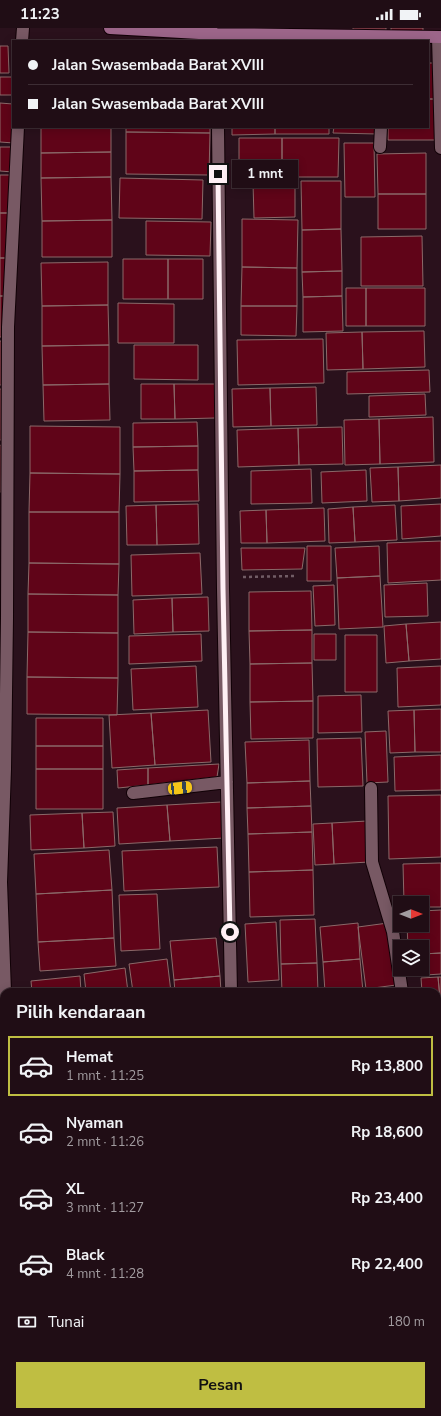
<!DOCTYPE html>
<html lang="id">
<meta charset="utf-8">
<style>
:root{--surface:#200d15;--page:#2d1b22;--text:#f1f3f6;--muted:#a29ca0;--line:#3d2d34;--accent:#bfbe42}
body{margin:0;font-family:"Nunito Sans",sans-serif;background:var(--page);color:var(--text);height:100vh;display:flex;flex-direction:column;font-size:15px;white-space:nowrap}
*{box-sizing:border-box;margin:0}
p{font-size:13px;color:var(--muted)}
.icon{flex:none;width:22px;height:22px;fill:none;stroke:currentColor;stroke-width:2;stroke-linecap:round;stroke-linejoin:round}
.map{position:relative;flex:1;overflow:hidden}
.panel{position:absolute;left:0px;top:960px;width:441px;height:428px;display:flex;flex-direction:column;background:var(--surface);border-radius:12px 12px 0 0;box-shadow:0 2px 10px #0003,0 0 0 1px var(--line)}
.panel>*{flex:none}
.hud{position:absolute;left:12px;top:12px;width:417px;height:88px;border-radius:0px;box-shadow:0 2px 10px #0003,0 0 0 1px var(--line);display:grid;align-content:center;height:88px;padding:0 16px;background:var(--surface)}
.needle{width:26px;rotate:90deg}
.buttons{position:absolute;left:393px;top:868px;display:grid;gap:8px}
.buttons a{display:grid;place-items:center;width:36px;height:36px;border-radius:0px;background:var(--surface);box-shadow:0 2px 10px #0003,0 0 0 1px var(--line);font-size:20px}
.end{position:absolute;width:18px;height:18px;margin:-9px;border:5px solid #fff0f5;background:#111;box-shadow:0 0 0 2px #111}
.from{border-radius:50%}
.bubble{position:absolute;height:28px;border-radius:0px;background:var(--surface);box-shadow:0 2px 10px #0003,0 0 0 1px var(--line);font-size:13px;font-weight:700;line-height:28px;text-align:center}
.car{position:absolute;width:12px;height:24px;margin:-12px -6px;border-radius:5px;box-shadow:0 0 3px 1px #0007;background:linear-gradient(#f5c518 24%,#345 0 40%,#f5c518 0 76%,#345 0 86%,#f5c518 0)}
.hud b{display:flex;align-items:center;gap:14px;height:38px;font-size:15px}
.hud b+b{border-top:1px solid var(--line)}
.hud i{width:10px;height:10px;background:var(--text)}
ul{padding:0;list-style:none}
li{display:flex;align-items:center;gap:12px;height:60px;margin:0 8px 6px;padding:0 8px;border:2px solid transparent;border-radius:0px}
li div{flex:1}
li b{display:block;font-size:15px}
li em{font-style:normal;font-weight:700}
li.active{border-color:var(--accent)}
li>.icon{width:36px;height:36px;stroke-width:1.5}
h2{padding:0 16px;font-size:18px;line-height:48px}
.pay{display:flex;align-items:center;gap:10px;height:44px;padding:0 16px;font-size:15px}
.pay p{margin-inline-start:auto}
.button{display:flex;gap:8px;margin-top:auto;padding:8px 16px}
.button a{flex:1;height:46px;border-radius:0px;background:var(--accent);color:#111;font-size:16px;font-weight:700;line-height:46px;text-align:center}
.status{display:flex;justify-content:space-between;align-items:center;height:28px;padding:0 20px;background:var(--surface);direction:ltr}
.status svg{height:11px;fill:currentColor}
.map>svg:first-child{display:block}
.building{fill:#600418;stroke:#8b6969}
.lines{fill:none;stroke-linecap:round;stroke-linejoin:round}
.street-casing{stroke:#110106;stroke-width:14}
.secondary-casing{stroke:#110106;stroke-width:14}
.path{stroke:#715c65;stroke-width:2.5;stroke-dasharray:3 3;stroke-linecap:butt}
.street{stroke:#785964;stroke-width:12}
.secondary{stroke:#9c6589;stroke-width:12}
.route{stroke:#fff0f5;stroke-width:5}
</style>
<div class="status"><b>11:23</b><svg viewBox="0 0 49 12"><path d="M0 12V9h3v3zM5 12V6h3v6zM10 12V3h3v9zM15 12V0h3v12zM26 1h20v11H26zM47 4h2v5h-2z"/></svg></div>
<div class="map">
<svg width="441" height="1388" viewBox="0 0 441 1388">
<rect width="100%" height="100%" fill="#2a111c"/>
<path class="building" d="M353,0H386V2H353Z
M391,0H423V4H391Z
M0,18H8L9,45H0Z
M428,35H435V71H428Z
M0,49H12V67H0Z
M428,71H435V112H388V99H428Z
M0,75L13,76L14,115L0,114Z
M41,99H111V124L41,125Z
M126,99H210V105L126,104Z
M232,99H275V106L232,107Z
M275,99H329V106H275Z
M334,99H378V106L333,105Z
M126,104L210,105L209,147L126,146Z
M239,110H282V149L239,148Z
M282,110H339L338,149H282Z
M344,115H374L375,169H345Z
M0,119H14L13,144L0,143Z
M111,124V149L41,150V125Z
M426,125V166H378L377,126Z
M0,147H10L9,185H0Z
M111,149L112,192L42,193L41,150Z
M120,150L203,152L202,191L119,190Z
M301,153H341V201L302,202Z
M295,154V189L254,190L253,155Z
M378,166H426V201H378Z
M0,185H9L8,230H0Z
M242,191L298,192L297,240L242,239Z
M112,192V229H42V193Z
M146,193L211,194L210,228L146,227Z
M341,201L342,243L302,244V202Z
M422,208L423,258H361V209Z
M0,230H8L7,268H0Z
M123,231H168V271H123Z
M168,231H203V271H168Z
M108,234V277L42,278L41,235Z
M242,239L297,240V278H241Z
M342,243V268L303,269L302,244Z
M346,260H366V298H346Z
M366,260H425V298H366Z
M0,268H7L6,309H0Z
M342,268L343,303L303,304V269Z
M118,275L174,276V315H118Z
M108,277L109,317L42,318V278Z
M241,278H297L296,308L241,307Z
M424,303L425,339L363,341L362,304Z
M362,304L363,341L327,342L326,305Z
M323,311L324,355L238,357L237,312Z
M0,313H4L3,357H0Z
M109,317V356L43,357L42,318Z
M134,317H198V352L134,351Z
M429,342L430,364L347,366V344Z
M109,356L110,392L44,393L43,357Z
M141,356H174L175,391H141Z
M174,356H215V390L175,391Z
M316,359L317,397L271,398L270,360Z
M270,360L271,398L233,399L232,361Z
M0,361H7L6,412H0Z
M425,366L426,387L369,389V368Z
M433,389L434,434L380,436L379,391Z
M379,391L380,436L345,437L344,392Z
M197,394L198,418L133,419V395Z
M30,398L120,399V446L30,445Z
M342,399L343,436L299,437L298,400Z
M298,400L299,437L238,439L237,402Z
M0,417L2,418L1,464H0Z
M198,418V442L134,443L133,419Z
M441,437V470L399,473L398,439Z
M398,439L399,473L372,474L370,440Z
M311,441L312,475L251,476V443Z
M198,442L199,473L134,474V443Z
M366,442L367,473L322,475L321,444Z
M30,445L120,446L119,484H29Z
M198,476L199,516L157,517L156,477Z
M441,476V508L402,511L401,478Z
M156,477L157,517H127L126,478Z
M395,477L397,512L355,514L353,479Z
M353,479L355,514L329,515L328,481Z
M324,480L325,513L267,515L266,482Z
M266,482L267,515H241L240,483Z
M29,484H119V536L29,535Z
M441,513V552L388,555L387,515Z
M307,518H331V553H307Z
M379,518L380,548L337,550L335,520Z
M241,520H305L302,541L242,542Z
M200,525L202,566L132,568L131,527Z
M29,535L119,536L118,567L28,566Z
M380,548L383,599L339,601L337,550Z
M427,555L428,588L385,589L384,557Z
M334,557L335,597L315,598L313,558Z
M311,563L312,602L249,603V564Z
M28,566L118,567V605L28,604Z
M208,569L209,603L173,604L172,570Z
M172,570L173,604L134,606L133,572Z
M441,594V631L409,633L406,596Z
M406,596L409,633L386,635L384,598Z
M312,602V635L250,636L249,603Z
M28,604L118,605V650L27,649Z
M201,606L202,633L129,636V608Z
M314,606H336V632H314Z
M345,607H377V664H345Z
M312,635L313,673L250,674V636Z
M196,638L198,679L133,682L131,641Z
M441,638V677L398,679L397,640Z
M27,649L118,650L117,687L27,686Z
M361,667L362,704L318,705V668Z
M313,673V710L251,711L250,674Z
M441,681V724H415L414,682Z
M208,682L211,734L155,737L151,685Z
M414,682L415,724L390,725L388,683Z
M151,685L155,737L112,740L109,687Z
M36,690H103V718H36Z
M386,703L388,754L367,755L365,704Z
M361,710L363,758L318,759L317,711Z
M309,712L310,753L247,755L245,714Z
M36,718H103V741H36Z
M441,727V762L395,763L394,729Z
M219,736L217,749L148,757V740Z
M148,740V757L118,760L117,742Z
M36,741H103V781H36Z
M310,753L311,778L247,780V755Z
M441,767V829L389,831L388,768Z
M221,774L224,810L170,813L167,777Z
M167,777L170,813L119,816L117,780Z
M311,778L312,804L248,806L247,780Z
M113,784L115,818L84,820L82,785Z
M82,785L84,820L31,822L30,787Z
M367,793L369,834L334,836L332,795Z
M332,795L334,836L315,837L313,796Z
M312,804L313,842L249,844L248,806Z
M217,819L219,859L124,863L122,823Z
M109,822L112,862L36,866L34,826Z
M441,835V879H422V875H404L403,836Z
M313,842L314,887L250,889L249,844Z
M112,862L114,910L38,914L36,866Z
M157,866L160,921L121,923L119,867Z
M441,882V925L422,926V919H408L407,897H422V883Z
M315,891L317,935L281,936L280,892Z
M276,894L279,952L248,954L245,896Z
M358,895L360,931L323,934L320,899Z
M388,895L396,957L366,961L358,899Z
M114,910L116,938L40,943L38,914Z
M216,910L220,948L174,952L170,913Z
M441,925V946L410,948V941H422V926Z
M167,931L171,964H133L129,936Z
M360,931L363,964H325L323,934Z
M317,935L318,964H282L281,936Z
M125,940L128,964H86L84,946Z
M80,948L81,964H32L31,953Z
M220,948L221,964H175L174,952Z
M438,949L441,981H437V964H422L421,950Z
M438,949H441V981Z
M437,996H441V1026L437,1027Z
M441,1026V1069H437V1027Z
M437,1069H441V1114H437Z
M0,1078H4V1123H0Z
M437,1114H441V1147Z
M0,1261H4V1302H0Z
M437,1277H441V1311H437Z
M0,1306L4,1334V1349H0Z
M0,1362L4,1386L0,1387Z
M25,1384H76L77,1388H26Z
M80,1384H119L120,1388H80Z
M123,1384H183L184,1388H124Z
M196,1384H239L240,1388H196Z
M268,1384H307L308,1388H270Z
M309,1384H343L344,1388H310Z
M343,1384H397V1385L388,1388H344Z"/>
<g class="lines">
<g class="street-casing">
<path id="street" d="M438,9L441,120
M22,13L23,0
M218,99L223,561L231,964
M380,119L381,99
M371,760L372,834L393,904L402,964
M133,765L227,754
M5,964L1,854L5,741L7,590L8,299L18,99
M437,985H441
M15,1384L16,1388
M189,1384V1388
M247,1384V1388"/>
</g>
<g class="secondary-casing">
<path id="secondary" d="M110,0L217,6L441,9
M437,1378L441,1377
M409,1388L420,1384"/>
</g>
<path class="path" d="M243,549L296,548"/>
<use href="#street" class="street"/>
<use href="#secondary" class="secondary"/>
</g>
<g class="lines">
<path class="route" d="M218,146L223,561L230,904"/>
</g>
</svg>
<div class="buttons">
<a><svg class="needle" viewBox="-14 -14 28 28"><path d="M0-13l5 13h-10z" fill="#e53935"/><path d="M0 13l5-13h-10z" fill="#a29ca0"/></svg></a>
<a><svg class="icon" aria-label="layers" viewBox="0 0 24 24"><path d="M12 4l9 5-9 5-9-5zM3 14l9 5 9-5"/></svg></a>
</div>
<i class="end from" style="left:230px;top:904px"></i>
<i class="end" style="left:218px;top:146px"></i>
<div class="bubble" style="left:232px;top:132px;width:66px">1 mnt</div>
<i class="car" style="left:180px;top:760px;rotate:83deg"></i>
<div class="hud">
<b><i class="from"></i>Jalan Swasembada Barat XVIII</b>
<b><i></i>Jalan Swasembada Barat XVIII</b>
</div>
<section class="panel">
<h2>Pilih kendaraan</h2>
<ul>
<li class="active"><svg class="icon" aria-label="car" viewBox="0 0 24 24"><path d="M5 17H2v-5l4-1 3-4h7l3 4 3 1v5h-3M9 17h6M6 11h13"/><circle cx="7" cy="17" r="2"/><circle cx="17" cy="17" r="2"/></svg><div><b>Hemat</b><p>1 mnt · 11:25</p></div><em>Rp 13,800</em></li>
<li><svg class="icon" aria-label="car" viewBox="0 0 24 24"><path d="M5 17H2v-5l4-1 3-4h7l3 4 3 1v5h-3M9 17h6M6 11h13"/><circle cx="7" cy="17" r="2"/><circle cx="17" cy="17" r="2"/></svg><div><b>Nyaman</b><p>2 mnt · 11:26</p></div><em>Rp 18,600</em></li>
<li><svg class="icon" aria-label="car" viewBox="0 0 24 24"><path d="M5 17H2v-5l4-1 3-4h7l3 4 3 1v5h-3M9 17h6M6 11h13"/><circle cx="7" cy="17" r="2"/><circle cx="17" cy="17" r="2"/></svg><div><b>XL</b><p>3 mnt · 11:27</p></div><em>Rp 23,400</em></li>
<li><svg class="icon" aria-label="car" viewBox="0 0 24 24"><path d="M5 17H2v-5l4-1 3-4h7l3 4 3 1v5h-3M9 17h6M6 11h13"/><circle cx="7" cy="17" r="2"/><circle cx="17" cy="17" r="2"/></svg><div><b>Black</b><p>4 mnt · 11:28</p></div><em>Rp 22,400</em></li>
</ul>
<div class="pay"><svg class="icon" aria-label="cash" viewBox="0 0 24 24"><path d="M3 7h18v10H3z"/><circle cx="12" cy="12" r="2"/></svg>Tunai<p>180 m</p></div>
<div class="button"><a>Pesan</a></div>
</section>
</div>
